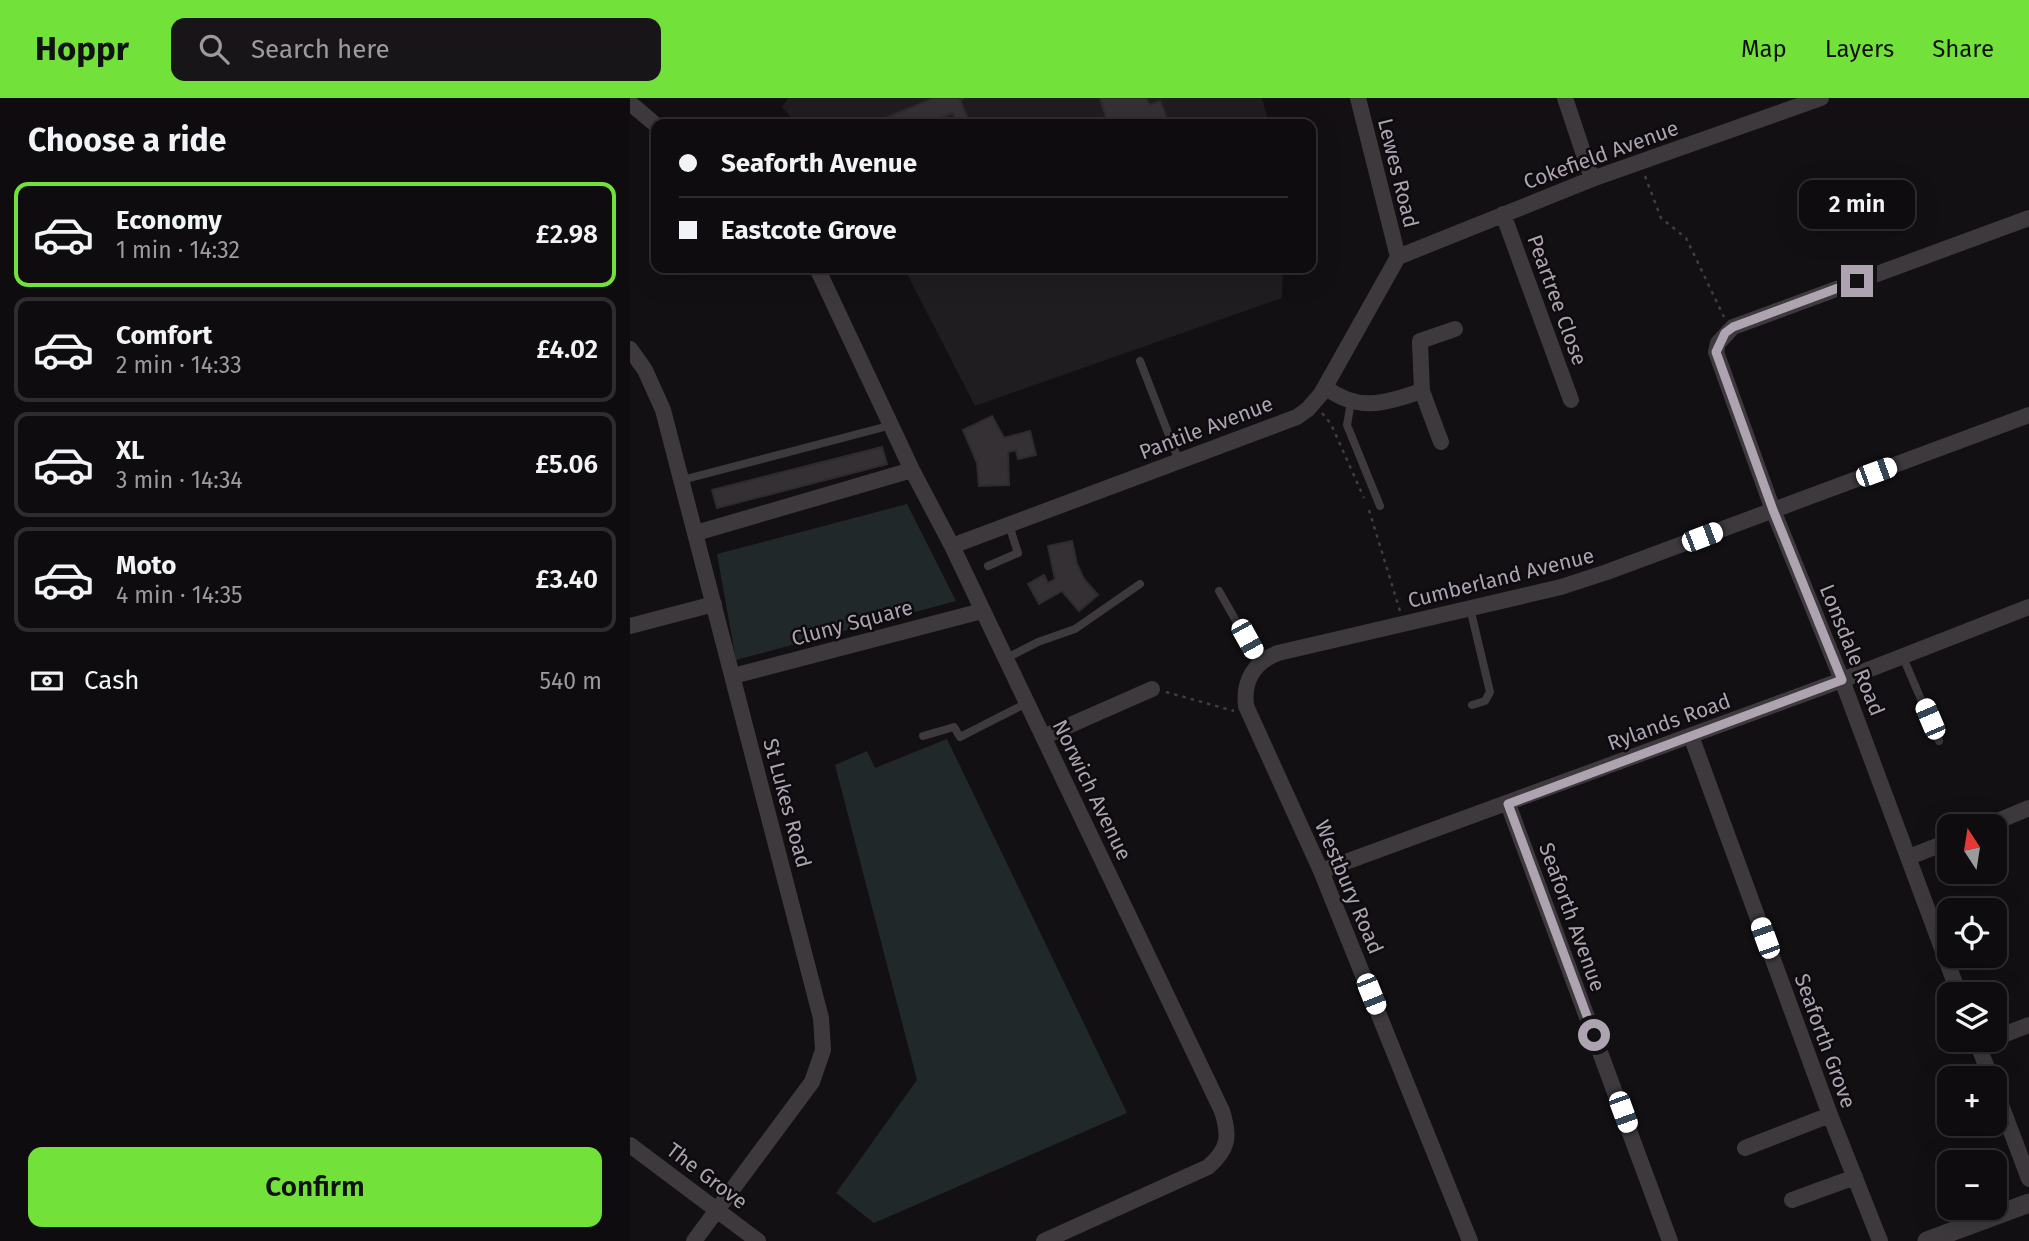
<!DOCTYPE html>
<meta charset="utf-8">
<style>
:root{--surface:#0e0c0e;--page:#171517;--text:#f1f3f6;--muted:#9b9b9e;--line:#2e2c2e;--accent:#72e139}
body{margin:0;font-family:"Fira Sans",sans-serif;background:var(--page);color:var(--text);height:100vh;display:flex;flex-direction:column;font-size:26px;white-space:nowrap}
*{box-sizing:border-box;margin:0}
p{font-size:23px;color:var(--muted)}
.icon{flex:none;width:38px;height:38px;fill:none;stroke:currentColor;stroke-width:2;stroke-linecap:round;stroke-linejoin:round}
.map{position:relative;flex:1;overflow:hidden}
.sheet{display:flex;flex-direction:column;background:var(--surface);width:630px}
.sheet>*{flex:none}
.banner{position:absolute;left:21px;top:21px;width:665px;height:154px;border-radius:14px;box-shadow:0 7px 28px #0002,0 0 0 2px var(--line);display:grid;align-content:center;height:154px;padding:0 28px;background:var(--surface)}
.needle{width:46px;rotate:348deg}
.tools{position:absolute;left:1307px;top:716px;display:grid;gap:14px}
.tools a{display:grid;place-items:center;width:70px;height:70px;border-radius:14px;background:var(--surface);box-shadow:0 7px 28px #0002,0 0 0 2px var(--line);font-size:35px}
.end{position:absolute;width:32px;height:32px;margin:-16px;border:9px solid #ada3b1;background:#111;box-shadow:0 0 0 4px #111}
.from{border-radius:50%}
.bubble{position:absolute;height:49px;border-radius:14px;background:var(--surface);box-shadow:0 7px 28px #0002,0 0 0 2px var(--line);font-size:23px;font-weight:600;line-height:49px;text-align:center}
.car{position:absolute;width:21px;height:42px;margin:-21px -10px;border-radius:9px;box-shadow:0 0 5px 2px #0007;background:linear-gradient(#fff 24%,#345 0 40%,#fff 0 76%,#345 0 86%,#fff 0)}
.banner b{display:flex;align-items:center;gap:24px;height:66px;font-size:26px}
.banner b+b{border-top:2px solid var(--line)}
.banner i{width:18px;height:18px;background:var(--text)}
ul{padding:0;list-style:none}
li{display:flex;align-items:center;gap:21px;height:105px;margin:0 14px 10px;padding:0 14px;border:4px solid var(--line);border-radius:14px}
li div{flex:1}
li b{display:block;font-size:26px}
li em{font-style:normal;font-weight:600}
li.current{border-color:var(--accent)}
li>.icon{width:63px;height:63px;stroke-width:1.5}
h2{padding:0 28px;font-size:32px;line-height:84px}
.pay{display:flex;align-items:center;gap:18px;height:77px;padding:0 28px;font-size:26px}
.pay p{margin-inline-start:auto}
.primary-button{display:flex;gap:14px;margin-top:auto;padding:14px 28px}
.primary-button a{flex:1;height:80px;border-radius:14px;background:var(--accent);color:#111;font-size:28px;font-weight:600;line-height:80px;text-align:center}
header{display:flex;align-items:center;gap:42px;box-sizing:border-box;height:98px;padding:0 35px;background:var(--accent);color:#111}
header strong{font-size:33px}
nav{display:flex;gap:38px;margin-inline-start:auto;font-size:24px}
.search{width:490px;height:63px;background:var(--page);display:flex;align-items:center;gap:18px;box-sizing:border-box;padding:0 24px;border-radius:14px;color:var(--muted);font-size:26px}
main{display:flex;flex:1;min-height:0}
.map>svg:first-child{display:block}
.built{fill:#1f1d1f}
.green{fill:#212829}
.building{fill:#343034;stroke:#2e2b2e;stroke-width:2}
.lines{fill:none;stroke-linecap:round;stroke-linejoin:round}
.path{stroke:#413c42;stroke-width:2.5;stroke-dasharray:3.5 5;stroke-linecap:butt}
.service{stroke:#3d393d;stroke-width:8}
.minor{stroke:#3d393d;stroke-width:16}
.tertiary{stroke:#3d393d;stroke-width:19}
.route{stroke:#ada3b1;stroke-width:9}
.labels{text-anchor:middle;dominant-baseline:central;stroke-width:5;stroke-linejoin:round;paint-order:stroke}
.street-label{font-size:21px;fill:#ada3b1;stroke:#0d0b0d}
</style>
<header>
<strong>Hoppr</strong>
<div class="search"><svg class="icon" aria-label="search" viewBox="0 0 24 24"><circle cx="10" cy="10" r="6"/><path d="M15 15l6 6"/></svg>Search here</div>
<nav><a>Map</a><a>Layers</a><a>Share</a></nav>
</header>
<main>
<section class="sheet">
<h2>Choose a ride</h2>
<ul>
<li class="current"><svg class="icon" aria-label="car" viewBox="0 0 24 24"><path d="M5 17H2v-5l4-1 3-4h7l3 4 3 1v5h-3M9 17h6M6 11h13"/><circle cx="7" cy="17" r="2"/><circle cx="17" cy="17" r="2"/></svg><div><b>Economy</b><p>1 min · 14:32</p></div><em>£2.98</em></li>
<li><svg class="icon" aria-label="car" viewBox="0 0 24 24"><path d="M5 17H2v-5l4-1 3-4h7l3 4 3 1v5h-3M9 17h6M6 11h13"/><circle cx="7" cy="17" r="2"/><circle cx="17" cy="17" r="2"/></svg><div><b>Comfort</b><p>2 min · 14:33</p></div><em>£4.02</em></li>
<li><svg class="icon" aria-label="car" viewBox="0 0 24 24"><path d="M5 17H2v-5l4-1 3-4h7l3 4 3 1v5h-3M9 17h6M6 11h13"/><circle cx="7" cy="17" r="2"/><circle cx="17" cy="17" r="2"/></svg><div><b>XL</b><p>3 min · 14:34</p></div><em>£5.06</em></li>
<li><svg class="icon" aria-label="car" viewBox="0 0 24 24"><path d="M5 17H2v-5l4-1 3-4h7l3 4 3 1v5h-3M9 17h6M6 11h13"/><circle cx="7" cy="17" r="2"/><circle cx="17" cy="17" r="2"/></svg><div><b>Moto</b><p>4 min · 14:35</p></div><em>£3.40</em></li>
</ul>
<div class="pay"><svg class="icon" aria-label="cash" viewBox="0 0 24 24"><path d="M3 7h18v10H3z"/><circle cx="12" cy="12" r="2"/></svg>Cash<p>540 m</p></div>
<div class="primary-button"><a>Confirm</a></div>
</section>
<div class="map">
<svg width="1399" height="1143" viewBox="0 0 1399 1143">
<rect width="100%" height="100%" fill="#121012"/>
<path class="built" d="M158,0H632L639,26H167L152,9Z
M274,170H653L652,200L345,308Z"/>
<path class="green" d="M277,406L326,503L106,562L87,456Z
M317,641L497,1015L244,1125L206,1095L287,982L205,667L237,653L245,670Z"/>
<path class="building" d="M334,0L330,2L340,26H320L326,24L323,15L296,26H241L304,0Z
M470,0H516L520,7L530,3L539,26H478Z
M362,318L374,340L400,333L406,357L388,361L386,352L378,354L379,387L349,388L347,365L333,332Z
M252,349L257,366L87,410L82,392Z
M442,443L447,466L454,481L468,497L449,513L432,493L409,506L398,486L414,477L418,485L425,481L418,448Z"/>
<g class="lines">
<path class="path" d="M1015,78L1031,120L1056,140L1094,219
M692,315L701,326L734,400
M739,412L770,513
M536,594L604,613"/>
<path class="service" d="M510,263L549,363
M721,304L717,327L750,408
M52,382L262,327
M358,468L388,455L379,427
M589,493L630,565
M840,510L860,594L855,603L842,607
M1272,557L1309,643
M375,561L408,544L445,531L510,486
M293,638L324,629L330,639L397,605"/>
<path class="minor" d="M728,0L768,159
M935,0L962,81
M0,5L26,27
M873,116L941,302
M768,159L962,81L1191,0
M187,170L282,372L322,448L592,1013C600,1038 599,1051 578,1069L414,1143
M0,251L15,272L33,312L191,920L193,952L182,984L64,1143
M695,289C729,315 755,305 792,293
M811,344L792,293L790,245V243L825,231
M66,435L282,372
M322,448L667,319L678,311L691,296L768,159
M0,528L84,506
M103,578L352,513
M1061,638L1200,1017L1250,1143
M413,639L522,591
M878,706L1040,1143
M1356,728L1399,710
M1279,759L1320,743
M691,773L1212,582L1399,509
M1329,896L1212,582L1143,412L1086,254L1088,245L1103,229L1399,120
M1365,940L1399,927
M1346,942L1361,980
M1365,991L1399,1081
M0,1047L128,1143
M1115,1050L1200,1017
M1162,1102L1225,1079
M840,1143L691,773L616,608C613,583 624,564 648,555L931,489L977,474L1399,317"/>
<path class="tertiary" d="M1297,1143L1399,1105"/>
</g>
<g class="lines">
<path class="route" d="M964,937L878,706L1212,582L1143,412L1086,254L1095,235L1103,229L1227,183"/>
</g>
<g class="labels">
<g class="street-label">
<text transform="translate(971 57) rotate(-20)">Cokefield Avenue</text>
<text transform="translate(768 75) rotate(76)">Lewes Road</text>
<text transform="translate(927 202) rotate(70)">Peartree Close</text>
<text transform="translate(576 330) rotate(-21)">Pantile Avenue</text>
<text transform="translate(871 480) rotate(-14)">Cumberland Avenue</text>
<text transform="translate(222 525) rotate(-15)">Cluny Square</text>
<text transform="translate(1222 552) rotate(68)">Lonsdale Road</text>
<text transform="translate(1039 624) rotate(-20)">Rylands Road</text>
<text transform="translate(462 692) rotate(64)">Norwich Avenue</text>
<text transform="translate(157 705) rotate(75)">St Lukes Road</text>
<text transform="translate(719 789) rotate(67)">Westbury Road</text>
<text transform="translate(942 819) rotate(70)">Seaforth Avenue</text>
<text transform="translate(1195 943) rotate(70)">Seaforth Grove</text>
<text transform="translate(77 1078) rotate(37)">The Grove</text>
</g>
</g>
</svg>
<div class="tools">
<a><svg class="needle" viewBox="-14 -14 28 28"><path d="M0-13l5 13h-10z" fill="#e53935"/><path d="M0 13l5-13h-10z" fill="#9b9b9e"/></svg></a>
<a><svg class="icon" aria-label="locate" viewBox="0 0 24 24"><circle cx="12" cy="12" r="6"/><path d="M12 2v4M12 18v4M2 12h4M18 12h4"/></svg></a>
<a><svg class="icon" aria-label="layers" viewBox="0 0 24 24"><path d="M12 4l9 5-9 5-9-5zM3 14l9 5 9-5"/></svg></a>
<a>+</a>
<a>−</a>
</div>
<i class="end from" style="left:964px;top:937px"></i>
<i class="end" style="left:1227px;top:183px"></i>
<div class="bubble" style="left:1169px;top:82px;width:116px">2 min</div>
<i class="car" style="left:1246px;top:374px;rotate:70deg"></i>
<i class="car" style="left:1072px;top:439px;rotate:69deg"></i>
<i class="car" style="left:617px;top:541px;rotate:151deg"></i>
<i class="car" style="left:1300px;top:621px;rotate:337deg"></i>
<i class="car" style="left:1135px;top:840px;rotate:340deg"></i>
<i class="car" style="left:741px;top:896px;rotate:158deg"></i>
<i class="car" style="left:993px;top:1014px;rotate:160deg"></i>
<div class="banner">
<b><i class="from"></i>Seaforth Avenue</b>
<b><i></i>Eastcote Grove</b>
</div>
</div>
</main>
